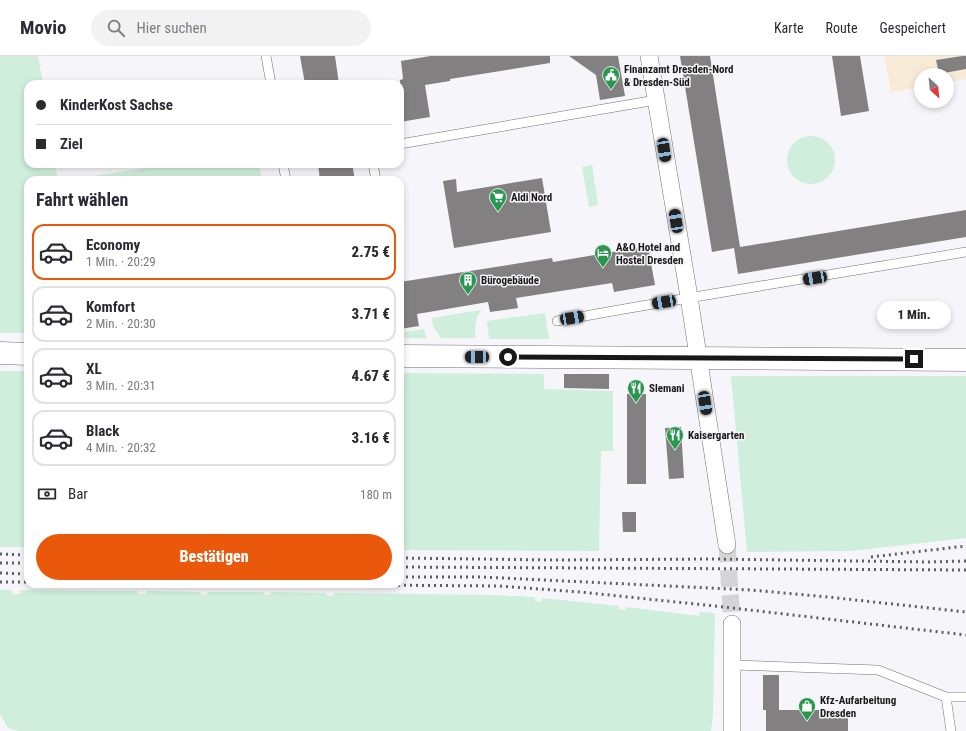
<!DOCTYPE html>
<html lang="de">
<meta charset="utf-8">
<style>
:root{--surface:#fff;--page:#f2f2f3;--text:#2b2b33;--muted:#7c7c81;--line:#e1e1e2;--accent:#ea580c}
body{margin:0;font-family:"Roboto Condensed",sans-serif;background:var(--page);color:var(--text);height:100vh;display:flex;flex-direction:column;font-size:15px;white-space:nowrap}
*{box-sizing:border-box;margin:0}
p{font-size:13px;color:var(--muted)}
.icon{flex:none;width:22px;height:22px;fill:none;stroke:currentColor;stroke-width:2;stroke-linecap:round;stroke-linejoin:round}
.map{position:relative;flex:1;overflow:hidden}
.details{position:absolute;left:24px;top:120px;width:380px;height:412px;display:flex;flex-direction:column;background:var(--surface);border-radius:12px;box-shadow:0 2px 6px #0003}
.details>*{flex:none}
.top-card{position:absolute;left:24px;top:24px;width:380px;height:88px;border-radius:12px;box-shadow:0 2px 6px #0003;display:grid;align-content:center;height:88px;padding:0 12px;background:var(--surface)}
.needle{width:26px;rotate:153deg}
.buttons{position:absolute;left:914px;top:12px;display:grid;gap:8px}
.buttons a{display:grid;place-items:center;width:40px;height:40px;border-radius:50%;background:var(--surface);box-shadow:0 2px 6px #0003;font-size:20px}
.end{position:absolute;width:18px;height:18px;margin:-9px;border:5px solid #181819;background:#fff;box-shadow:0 0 0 2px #fff}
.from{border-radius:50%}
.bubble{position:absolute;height:28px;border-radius:14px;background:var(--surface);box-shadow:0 2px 6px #0003;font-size:13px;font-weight:800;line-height:28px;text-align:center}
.car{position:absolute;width:12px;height:24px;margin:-12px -6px;border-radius:5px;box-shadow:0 0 3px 1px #0007;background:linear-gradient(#222 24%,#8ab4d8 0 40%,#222 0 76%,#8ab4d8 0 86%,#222 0)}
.top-card b{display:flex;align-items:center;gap:14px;height:38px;font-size:15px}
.top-card b+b{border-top:1px solid var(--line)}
.top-card i{width:10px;height:10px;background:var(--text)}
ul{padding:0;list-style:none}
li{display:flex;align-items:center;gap:12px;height:56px;margin:0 8px 6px;padding:0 4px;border:2px solid var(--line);border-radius:12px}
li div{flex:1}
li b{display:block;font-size:15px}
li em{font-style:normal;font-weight:800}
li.active{border-color:var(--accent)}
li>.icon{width:36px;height:36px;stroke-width:1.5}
h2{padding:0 12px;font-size:18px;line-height:48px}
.pay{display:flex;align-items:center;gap:10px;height:44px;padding:0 12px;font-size:15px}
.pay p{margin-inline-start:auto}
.action{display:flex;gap:8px;margin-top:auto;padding:8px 12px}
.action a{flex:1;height:46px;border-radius:24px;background:var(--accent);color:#fff;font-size:16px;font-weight:800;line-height:46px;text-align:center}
header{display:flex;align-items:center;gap:24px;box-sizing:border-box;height:56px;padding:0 20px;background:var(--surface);border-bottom:1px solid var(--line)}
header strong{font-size:19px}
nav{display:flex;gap:22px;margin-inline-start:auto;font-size:14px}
.search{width:280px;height:36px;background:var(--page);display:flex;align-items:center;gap:10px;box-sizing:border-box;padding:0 14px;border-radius:22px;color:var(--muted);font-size:15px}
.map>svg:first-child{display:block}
.education{fill:#f7ebd7}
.green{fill:#cfeedb}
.building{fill:#838082}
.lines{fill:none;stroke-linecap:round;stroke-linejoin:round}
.street-tunnel{stroke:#d5d5d8;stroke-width:17;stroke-dasharray:17 8;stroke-linecap:butt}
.lane-casing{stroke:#717174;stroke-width:10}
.street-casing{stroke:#717174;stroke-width:18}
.secondary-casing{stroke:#717174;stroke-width:23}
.lane{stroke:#fff;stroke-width:9}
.street{stroke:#fff;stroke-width:17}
.secondary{stroke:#fff;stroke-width:22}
.rail{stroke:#5f5f61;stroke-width:3;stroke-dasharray:2 4;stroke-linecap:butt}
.route{stroke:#181819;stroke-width:5}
.labels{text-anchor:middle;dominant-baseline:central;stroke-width:3;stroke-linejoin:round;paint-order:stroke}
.poi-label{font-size:11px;font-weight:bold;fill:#181819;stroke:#f6f6fa;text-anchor:start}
</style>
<header>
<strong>Movio</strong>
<div class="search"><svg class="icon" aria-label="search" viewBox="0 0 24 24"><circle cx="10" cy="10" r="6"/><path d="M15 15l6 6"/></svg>Hier suchen</div>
<nav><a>Karte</a><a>Route</a><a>Gespeichert</a></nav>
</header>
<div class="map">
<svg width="966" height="675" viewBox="0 0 966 675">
<rect width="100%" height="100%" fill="#f6f6fa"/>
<path class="education" d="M884,0H966V23L947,27V19H921V31L891,36Z"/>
<path class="green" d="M0,0H38L43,28H28V108H55L58,124H28V277H0Z
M787 104a24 24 0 1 1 48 0a24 24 0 1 1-48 0Z
M172,108H259L262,124H67Z
M592,109L598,149L589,151L582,111Z
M481,254C475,264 474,271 476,282H441L433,270L432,262Z
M545,257L549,283H489L487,265Z
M424,273L427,282H400V277Z
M0,315H28V491H0Z
M400,317L544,318V333L613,335V395H601L599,495L400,494Z
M731,320H966V482L851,495L747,496Z
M0,534H12L13,538H20V534L137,535L138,538H145L147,535L200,536L201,539L207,538L208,536H263L265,539H270L271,536L326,537V539L333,540L334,537L491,539L535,541V545L541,546L542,542L619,550V553L625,554L626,551L699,560L700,556L715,557L713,659L711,675H18L8,672L0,658Z"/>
<path class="building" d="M300,0H335L339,28H305Z
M430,0H550V7L450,23V25L425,29L430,61L400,66V24L403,23L401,5Z
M569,0H618L625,40L600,44L596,19Z
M680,0H710L740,191L966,154V181L738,218L734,192L712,196Z
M832,0H860L869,55L841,60Z
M962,0H966V13L939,18L936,4Z
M318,108H352L355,124H320Z
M542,122L551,176L454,192L443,125L456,123L457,136Z
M648,190L655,229L614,236L612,227L516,242L518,252L490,256L488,246L417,258L419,270L400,273V226L552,202L553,206Z
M564,318H609V333L564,332Z
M627,338H646V428H627Z
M681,371L684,422L669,423L665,372Z
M622,456H636V476H623Z
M763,619H779V654H848V675H766V654H763Z"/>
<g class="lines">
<path class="street-tunnel" d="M727,489L732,568"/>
<g class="lane-casing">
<path id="lane" d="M266,0L271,28
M400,88L656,44
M283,108L286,124
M373,108L376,124
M557,265C693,240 830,219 966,196
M733,609L878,614L946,641H966
M946,641L951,675"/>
</g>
<g class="street-casing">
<path id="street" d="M649,0L689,241L727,489
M732,675V568"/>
</g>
<g class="secondary-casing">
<path id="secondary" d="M0,297L28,298
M400,300L966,304"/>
</g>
<use href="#lane" class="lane"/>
<use href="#street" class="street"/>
<use href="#secondary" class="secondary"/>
<path class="rail" d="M0,498L28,499
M871,501L966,490
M400,502L554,504L712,503L928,506L966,505
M0,507H28
M400,511L966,514
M0,517L28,518
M400,521H482L751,534L828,541L966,556
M0,526H28
M236,528L499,530L580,536L715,550L966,579"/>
</g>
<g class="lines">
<path class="route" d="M508,301L914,303"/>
</g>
<defs>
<g id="civic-pin" transform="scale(0.9)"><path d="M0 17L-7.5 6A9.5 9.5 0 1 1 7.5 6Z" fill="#2a974f" stroke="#f6f6fa"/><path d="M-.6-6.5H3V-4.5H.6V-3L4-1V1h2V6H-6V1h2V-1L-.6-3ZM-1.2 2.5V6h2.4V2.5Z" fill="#fff"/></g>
<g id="supermarket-pin" transform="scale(0.9)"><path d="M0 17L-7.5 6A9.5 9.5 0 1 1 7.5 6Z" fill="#2a974f" stroke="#f6f6fa"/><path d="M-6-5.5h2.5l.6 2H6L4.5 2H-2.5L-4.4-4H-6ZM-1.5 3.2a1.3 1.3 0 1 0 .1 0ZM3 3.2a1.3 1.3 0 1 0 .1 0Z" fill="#fff"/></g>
<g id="hotel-pin" transform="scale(0.9)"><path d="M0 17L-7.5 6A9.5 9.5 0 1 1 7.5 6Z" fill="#2a974f" stroke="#f6f6fa"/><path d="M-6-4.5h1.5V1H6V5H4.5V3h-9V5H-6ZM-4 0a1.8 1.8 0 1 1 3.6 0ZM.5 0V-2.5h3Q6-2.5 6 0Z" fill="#fff"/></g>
<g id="building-pin" transform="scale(0.9)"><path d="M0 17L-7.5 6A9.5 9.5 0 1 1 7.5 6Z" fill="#2a974f" stroke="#f6f6fa"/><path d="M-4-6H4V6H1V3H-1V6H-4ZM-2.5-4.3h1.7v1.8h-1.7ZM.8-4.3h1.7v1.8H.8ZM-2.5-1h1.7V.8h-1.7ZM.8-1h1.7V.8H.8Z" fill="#fff"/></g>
<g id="restaurant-pin" transform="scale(0.9)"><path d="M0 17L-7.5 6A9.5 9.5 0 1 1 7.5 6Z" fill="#2a974f" stroke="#f6f6fa"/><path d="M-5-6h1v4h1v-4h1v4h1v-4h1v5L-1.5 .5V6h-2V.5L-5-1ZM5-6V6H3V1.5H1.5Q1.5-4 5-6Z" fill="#fff"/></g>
<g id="shop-pin" transform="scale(0.9)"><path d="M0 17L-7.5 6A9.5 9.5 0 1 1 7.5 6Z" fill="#2a974f" stroke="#f6f6fa"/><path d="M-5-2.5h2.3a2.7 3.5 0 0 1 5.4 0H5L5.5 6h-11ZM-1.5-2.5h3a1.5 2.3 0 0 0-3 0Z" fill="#fff"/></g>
</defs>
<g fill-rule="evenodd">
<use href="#civic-pin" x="611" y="19"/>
<use href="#supermarket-pin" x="498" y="141"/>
<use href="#hotel-pin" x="603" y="197"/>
<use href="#building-pin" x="468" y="224"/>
<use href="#restaurant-pin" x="636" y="332"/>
<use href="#restaurant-pin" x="675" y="379"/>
<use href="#shop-pin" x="807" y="650"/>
</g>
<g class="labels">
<g class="poi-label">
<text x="624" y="13">Finanzamt Dresden-Nord<tspan x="624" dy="13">&amp; Dresden-Süd</tspan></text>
<text x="511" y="141">Aldi Nord</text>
<text x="616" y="191">A&amp;O Hotel and<tspan x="616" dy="13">Hostel Dresden</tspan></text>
<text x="481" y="224">Bürogebäude</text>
<text x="649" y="332">Slemani</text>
<text x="688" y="379">Kaisergarten</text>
<text x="820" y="644">Kfz-Aufarbeitung<tspan x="820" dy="13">Dresden</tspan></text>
</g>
</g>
</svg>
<div class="buttons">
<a><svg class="needle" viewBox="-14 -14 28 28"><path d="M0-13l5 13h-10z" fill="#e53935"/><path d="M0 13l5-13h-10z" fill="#7c7c81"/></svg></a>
</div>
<i class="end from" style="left:508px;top:301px"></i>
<i class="end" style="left:914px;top:303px"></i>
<div class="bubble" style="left:877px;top:245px;width:74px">1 Min.</div>
<i class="car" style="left:664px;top:94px;rotate:171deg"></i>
<i class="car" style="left:676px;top:165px;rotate:351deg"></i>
<i class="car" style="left:815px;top:222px;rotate:261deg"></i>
<i class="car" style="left:664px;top:246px;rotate:260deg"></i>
<i class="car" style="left:572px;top:262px;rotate:80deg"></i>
<i class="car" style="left:477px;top:301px;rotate:270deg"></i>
<i class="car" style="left:705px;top:347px;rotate:171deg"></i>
<div class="top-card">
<b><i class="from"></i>KinderKost Sachse</b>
<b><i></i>Ziel</b>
</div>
<section class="details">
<h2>Fahrt wählen</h2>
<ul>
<li class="active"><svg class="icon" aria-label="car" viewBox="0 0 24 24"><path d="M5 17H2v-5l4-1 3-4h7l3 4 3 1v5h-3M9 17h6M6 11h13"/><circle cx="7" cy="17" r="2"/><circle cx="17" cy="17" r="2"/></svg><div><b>Economy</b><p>1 Min. · 20:29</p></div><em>2.75 €</em></li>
<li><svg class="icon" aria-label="car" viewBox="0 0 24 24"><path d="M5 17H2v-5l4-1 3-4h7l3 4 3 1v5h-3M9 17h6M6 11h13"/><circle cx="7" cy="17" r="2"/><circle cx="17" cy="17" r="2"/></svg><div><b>Komfort</b><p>2 Min. · 20:30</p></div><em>3.71 €</em></li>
<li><svg class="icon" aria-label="car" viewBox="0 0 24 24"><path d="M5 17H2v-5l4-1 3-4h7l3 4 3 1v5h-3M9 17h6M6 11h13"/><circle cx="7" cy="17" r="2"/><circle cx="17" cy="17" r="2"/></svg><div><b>XL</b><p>3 Min. · 20:31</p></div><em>4.67 €</em></li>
<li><svg class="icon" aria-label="car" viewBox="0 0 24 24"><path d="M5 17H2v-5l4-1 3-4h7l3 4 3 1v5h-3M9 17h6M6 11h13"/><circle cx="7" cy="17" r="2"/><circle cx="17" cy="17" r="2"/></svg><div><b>Black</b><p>4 Min. · 20:32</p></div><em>3.16 €</em></li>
</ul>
<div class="pay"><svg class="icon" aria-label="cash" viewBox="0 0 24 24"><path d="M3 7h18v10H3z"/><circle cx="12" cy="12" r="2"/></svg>Bar<p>180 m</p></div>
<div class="action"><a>Bestätigen</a></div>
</section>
</div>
